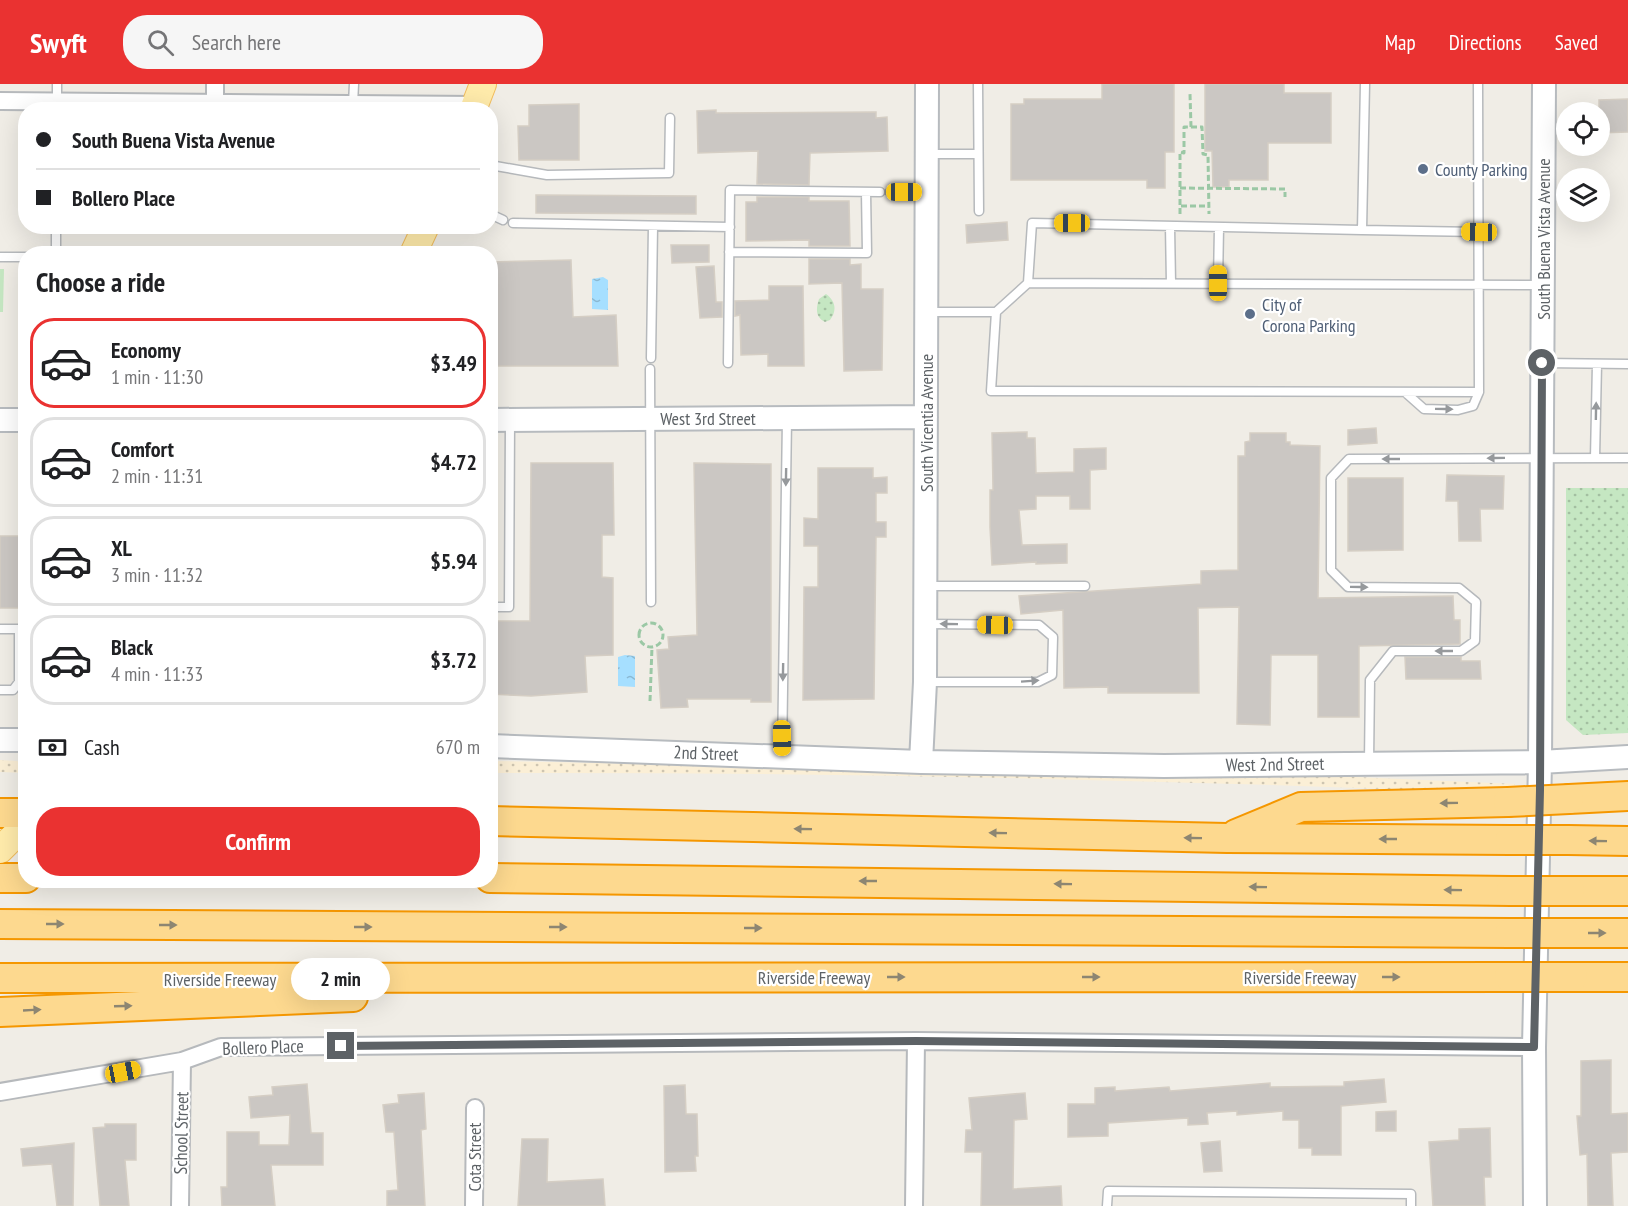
<!DOCTYPE html>
<meta charset="utf-8">
<style>
:root{--surface:#fff;--page:#f6f6f6;--text:#202124;--muted:#757577;--line:#e0e0e0;--accent:#ea3231}
body{margin:0;font-family:"PT Sans Narrow",sans-serif;background:var(--page);color:var(--text);height:100vh;display:flex;flex-direction:column;font-size:22px;white-space:nowrap}
*{box-sizing:border-box;margin:0}
p{font-size:20px;color:var(--muted)}
.icon{flex:none;width:33px;height:33px;fill:none;stroke:currentColor;stroke-width:2;stroke-linecap:round;stroke-linejoin:round}
.map{position:relative;flex:1;overflow:hidden}
.drawer{position:absolute;left:18px;top:162px;width:480px;height:642px;display:flex;flex-direction:column;background:var(--surface);border-radius:24px;box-shadow:0 6px 24px #0002}
.drawer>*{flex:none}
.top-card{position:absolute;left:18px;top:18px;width:480px;height:132px;border-radius:24px;box-shadow:0 6px 24px #0002;display:grid;align-content:center;height:132px;padding:0 18px;background:var(--surface)}
.controls{position:absolute;left:1556px;top:18px;display:grid;gap:12px}
.controls a{display:grid;place-items:center;width:54px;height:54px;border-radius:50%;background:var(--surface);box-shadow:0 6px 24px #0002;font-size:30px}
.end{position:absolute;width:27px;height:27px;margin:-14px;border:8px solid #5d6266;background:#fff;box-shadow:0 0 0 3px #fff}
.from{border-radius:50%}
.bubble{position:absolute;height:42px;border-radius:21px;background:var(--surface);box-shadow:0 6px 24px #0002;font-size:20px;font-weight:700;line-height:42px;text-align:center}
.car{position:absolute;width:18px;height:36px;margin:-18px -9px;border-radius:8px;box-shadow:0 0 4px 2px #0007;background:linear-gradient(#f5c518 24%,#345 0 40%,#f5c518 0 76%,#345 0 86%,#f5c518 0)}
.top-card b{display:flex;align-items:center;gap:21px;height:57px;font-size:22px}
.top-card b+b{border-top:2px solid var(--line)}
.top-card i{width:15px;height:15px;background:var(--text)}
ul{padding:0;list-style:none}
li{display:flex;align-items:center;gap:18px;height:90px;margin:0 12px 9px;padding:0 6px;border:3px solid var(--line);border-radius:24px}
li div{flex:1}
li b{display:block;font-size:22px}
li em{font-style:normal;font-weight:700}
li.active{border-color:var(--accent)}
li>.icon{width:54px;height:54px;stroke-width:1.5}
h2{padding:0 18px;font-size:27px;line-height:72px}
.pay{display:flex;align-items:center;gap:15px;height:66px;padding:0 18px;font-size:22px}
.pay p{margin-inline-start:auto}
.action{display:flex;gap:12px;margin-top:auto;padding:12px 18px}
.action a{flex:1;height:69px;border-radius:24px;background:var(--accent);color:#fff;font-size:24px;font-weight:700;line-height:69px;text-align:center}
header{display:flex;align-items:center;gap:36px;box-sizing:border-box;height:84px;padding:0 30px;background:var(--accent);color:#fff}
header strong{font-size:28px}
nav{display:flex;gap:33px;margin-inline-start:auto;font-size:21px}
.search{width:420px;height:54px;background:var(--page);display:flex;align-items:center;gap:15px;box-sizing:border-box;padding:0 21px;border-radius:24px;color:var(--muted);font-size:22px}
.map>svg:first-child{display:block}
.grass{fill:url(#grass-dots)}
.sand{fill:url(#sand-dots)}
.pitch{fill:#c5e7c2}
.water{fill:url(#water-ripples)}
.building{fill:#cbc7c3;stroke:#d5cec4;stroke-width:1.5}
.lines{fill:none;stroke-linecap:round;stroke-linejoin:round}
.lane-casing{stroke:#b6b9bc;stroke-width:11}
.street-casing{stroke:#b6b9bc;stroke-width:20}
.secondary-casing{stroke:#b7bbbf;stroke-width:26}
.primary-casing{stroke:#f2bd5c;stroke-width:28}
.highway-casing{stroke:#f59700;stroke-width:32}
.path{stroke:#9bc8a5;stroke-width:3;stroke-dasharray:6 3;stroke-linecap:butt}
.lane{stroke:#fff;stroke-width:8}
.street{stroke:#fff;stroke-width:16}
.secondary{stroke:#fff;stroke-width:22}
.primary{stroke:#ffebab;stroke-width:26}
.highway{stroke:#fdd98f;stroke-width:28}
.highway-bridge-casing{stroke:#f59700;stroke-width:32;stroke-linecap:butt}
.highway-bridge{stroke:#fdd98f;stroke-width:28}
.oneway{fill:#96999c}
.oneway2{fill:#8d8672}
.route{stroke:#5d6266;stroke-width:8}
.service-dot{fill:#5c6f8a;stroke:#fff;stroke-width:2}
.labels{text-anchor:middle;dominant-baseline:central;stroke-width:4.5;stroke-linejoin:round;paint-order:stroke}
.service-label{font-size:18px;fill:#4e5e75;stroke:#fff;text-anchor:start}
.street-label{font-size:18px;fill:#5d6266;stroke:#fff}
</style>
<header>
<strong>Swyft</strong>
<div class="search"><svg class="icon" aria-label="search" viewBox="0 0 24 24"><circle cx="10" cy="10" r="6"/><path d="M15 15l6 6"/></svg>Search here</div>
<nav><a>Map</a><a>Directions</a><a>Saved</a></nav>
</header>
<div class="map">
<svg width="1628" height="1122" viewBox="0 0 1628 1122">
<defs>
<pattern id="grass-dots" width="8" height="8" patternUnits="userSpaceOnUse" patternTransform="scale(1.5)"><rect width="8" height="8" fill="#c5e7c2"/><path d="M2 2h.1M6 6h.1" fill="none" stroke="#a3bfa1" stroke-width="1.8" stroke-linecap="round"/></pattern>
<pattern id="sand-dots" width="8" height="8" patternUnits="userSpaceOnUse" patternTransform="scale(1.5)"><rect width="8" height="8" fill="#fbefd6"/><path d="M2 2h.1M6 6h.1" fill="none" stroke="#cec5b1" stroke-width="1.8" stroke-linecap="round"/></pattern>
<pattern id="water-ripples" width="26" height="14" patternUnits="userSpaceOnUse" patternTransform="scale(1.5)"><rect width="26" height="14" fill="#a6dfff"/><path d="M2 4q2-2 4 0t4 0M15 11q2-2 4 0t4 0" fill="none" stroke="#8ab8d2"/></pattern>
</defs>
<rect width="100%" height="100%" fill="#f0ede6"/>
<path class="grass" d="M826,210C836,217 837,227 830,236L825,238C815,233 816,224 819,215Z
M1566,404H1628V649L1583,651L1566,636Z"/>
<path class="sand" d="M0,676L17,677L25,683V689L0,688Z
M491,677L1356,693L1515,700V710C1174,696 832,688 491,689Z"/>
<path class="pitch" d="M0,185H4L3,228H0Z"/>
<path class="water" d="M603,193L608,196V226L592,225V195Z
M625,571L635,572V603L618,602V573Z"/>
<path class="building" d="M1102,0H1174V68H1165V104H1147V96H1011V20H1024V15H1102Z
M1205,0H1284V9H1331V59H1268V96H1229V103H1213L1212,67H1205Z
M1628,15V48L1599,49V16Z
M579,20V76H519L518,42H529V21Z
M716,26V29L876,28V34L887,33L888,67L810,69L809,101L757,100L758,67L698,69L697,27Z
M536,111L696,112V130L536,129Z
M757,113H809V117H849L850,162H809V156L746,157V118H757Z
M1007,138L1008,156L967,159L966,141Z
M671,161H709V178L672,179Z
M809,175H850V181L861,180V205H883L882,286L844,287L842,199L809,200Z
M571,176L573,233L616,231L618,282H490V178Z
M714,182L716,218H722V233L700,234L696,183Z
M769,202H803L804,282H768V270L741,271L740,231L735,232V217L769,216Z
M1376,344L1377,359L1348,361V346Z
M1027,348V354H1035L1036,389L1074,388V365L1106,364V385L1090,386V425H1070V412H1036V425L1019,426L1022,461L1067,460V479L1036,480V478L992,481L990,443V406H993L992,349Z
M1250,349H1286V358H1290V361L1320,362L1318,514L1453,512L1454,536H1460V560L1359,562V633H1318V571H1271L1270,641L1237,640L1239,523L1198,524L1199,609H1108V603L1064,604L1063,526L1021,530L1019,512L1201,500V487L1238,486V372H1245V358L1250,357Z
M531,379H613L614,451H602V493L613,494V571L585,572L587,608L531,612L490,610V537H530Z
M694,379L771,380V618H751V615H687L688,623L661,624L657,566L669,565L668,553L697,551Z
M818,384H873V394L887,393V409H876V438H886V453H876L874,615L803,616L804,503H818V462H804V434L818,435Z
M1447,391L1504,392L1503,425H1480L1481,457H1459L1458,417H1446Z
M1348,394H1403V466L1348,467Z
M0,452H26V524H0Z
M1405,573H1461V577H1480L1481,595H1406Z
M1611,976V1030L1628,1029V1068L1611,1069L1613,1122H1588L1587,1070L1580,1071L1577,1032H1581V977Z
M1384,995L1386,1018L1341,1022V1071H1312V1064H1299V1036H1283V1027L1237,1031V1027L1207,1029L1208,1040L1188,1041V1034L1108,1039V1052L1068,1053V1020H1095V1004L1115,1003V1007L1169,1003L1170,1007L1270,999V1003L1344,1002V998Z
M307,1000L311,1049H323V1081H271L275,1122H222L221,1103H227V1048H259V1061H289L290,1031L251,1034L249,1013L273,1011L272,1003Z
M685,1001L686,1030H697L698,1072H695L696,1087L665,1088L664,1002Z
M424,1009L426,1045L421,1046L425,1122H387V1107L398,1106L394,1048H386L383,1021L399,1019L398,1011Z
M1025,1009L1027,1035L1014,1036L1013,1105L1061,1102L1062,1122H981L982,1068H965L966,1046H972L969,1014Z
M1396,1027V1047H1376V1028Z
M105,1040H136V1076H125L129,1122H100L93,1044L105,1043Z
M1490,1044L1491,1093H1484L1485,1122H1433L1429,1058L1459,1056V1045Z
M522,1055H548L547,1098L603,1095L605,1122H518Z
M1220,1057L1222,1087L1204,1088L1201,1059Z
M74,1059L73,1122H57L52,1080L23,1082L21,1065Z"/>
<g class="lines">
<g class="lane-casing">
<path id="lane" d="M57,0V19
M978,0L979,127
M353,20L354,0
M928,70H978
M490,81L547,91L669,89L670,34
M890,108L926,109
M490,130L503,136
M513,139L730,143
M1170,142L1171,199
M1362,146L1479,148
M729,168L867,169L866,108
M56,170V142
M0,173H26
M1028,199L1542,201
M1218,199L1219,143
M927,228H996L1028,199L1032,139L1362,146L1365,0
M996,228L991,307L1479,308L1478,0
M651,274L653,142
M728,279L730,106L880,108
M1544,279L1628,280
M650,285L651,518
M1406,309L1424,325L1458,326L1473,322L1479,308
M1595,374L1597,280
M926,502H1085
M490,523H509L510,336
M0,545H19V598L13,606H0
M925,598H1038L1052,591L1053,553L1039,541L925,540
M782,672L787,335
M1369,678L1370,596L1393,567H1461L1475,557L1476,518L1459,504L1348,503L1331,486V394L1349,375L1628,374
M1107,1122L1108,1107L1411,1110V1122"/>
</g>
<g class="street-casing">
<path id="street" d="M0,17L475,21
M215,19V0
M0,1008L182,977L221,963L916,957L1534,963
M180,1122L182,977
M474,1122L475,1024
M914,1122L916,957"/>
</g>
<g class="secondary-casing">
<path id="secondary" d="M0,336H26
M490,336L926,333
M0,656H26
M490,662L921,678L1164,682L1540,678L1628,673
M921,678L925,598L927,0
M1535,1122L1534,963L1540,678L1544,0"/>
</g>
<g class="primary-casing">
<path id="primary" d="M473,26L483,0
M413,170L426,142
M0,766L26,740"/>
</g>
<g class="highway-casing">
<path id="highway" d="M1569,715L1628,712
M0,729H26
M490,737L1227,754L1510,756
M1236,750L1301,723L1508,718
M1568,756L1628,757
M0,794H26
M490,794L1511,807
M1570,807H1628
M0,840L1510,849
M1566,849H1628
M1573,893H1628
M0,894L1509,893
M0,928L353,913"/>
</g>
<path class="path" d="M1191,43H1202L1203,70L1208,71L1209,130
M1180,104L1285,105V113
M1181,122H1209
M1180,130V68L1184,69V43H1191L1190,10
M639 551a12 12 0 1 1 24 0a12 12 0 1 1-24 0Z
M650,617L652,563"/>
<use href="#lane" class="lane"/>
<use href="#street" class="street"/>
<use href="#secondary" class="secondary"/>
<use href="#primary" class="primary"/>
<use href="#highway" class="highway"/>
<g class="highway-bridge-casing">
<path id="highway-bridge" d="M1508,718L1569,715
M1510,756H1568
M1511,807H1570
M1510,849H1566
M1509,893H1573"/>
</g>
<use href="#highway-bridge" class="highway-bridge"/>
</g>
<defs><path id="oneway-solid" d="M-6-.8H1V-3.2L6.5 0L1 3.2V.8H-6Z" transform="scale(1.5)"/></defs>
<g class="oneway">
<use href="#oneway-solid" transform="translate(1444 325) rotate(1)"/>
<use href="#oneway-solid" transform="translate(1596 327) rotate(-89)"/>
<use href="#oneway-solid" transform="translate(1496 374) rotate(179)"/>
<use href="#oneway-solid" transform="translate(1391 375) rotate(180)"/>
<use href="#oneway-solid" transform="translate(786 393) rotate(91)"/>
<use href="#oneway-solid" transform="translate(1359 503) rotate(1)"/>
<use href="#oneway-solid" transform="translate(949 540) rotate(-179)"/>
<use href="#oneway-solid" transform="translate(1444 567) rotate(-180)"/>
<use href="#oneway-solid" transform="translate(783 588) rotate(91)"/>
<use href="#oneway-solid" transform="translate(1030 597) rotate(-4)"/>
</g>
<g class="oneway2">
<use href="#oneway-solid" transform="translate(1449 719) rotate(179)"/>
<use href="#oneway-solid" transform="translate(803 745) rotate(-179)"/>
<use href="#oneway-solid" transform="translate(998 749) rotate(-179)"/>
<use href="#oneway-solid" transform="translate(1193 754) rotate(-179)"/>
<use href="#oneway-solid" transform="translate(1388 755) rotate(-180)"/>
<use href="#oneway-solid" transform="translate(1598 757) rotate(-179)"/>
<use href="#oneway-solid" transform="translate(868 797) rotate(-180)"/>
<use href="#oneway-solid" transform="translate(1063 800) rotate(-179)"/>
<use href="#oneway-solid" transform="translate(1258 803) rotate(-179)"/>
<use href="#oneway-solid" transform="translate(1453 806) rotate(-179)"/>
<use href="#oneway-solid" transform="translate(55 840)"/>
<use href="#oneway-solid" transform="translate(168 841)"/>
<use href="#oneway-solid" transform="translate(363 843)"/>
<use href="#oneway-solid" transform="translate(558 843)"/>
<use href="#oneway-solid" transform="translate(753 844)"/>
<use href="#oneway-solid" transform="translate(1597 849)"/>
<use href="#oneway-solid" transform="translate(896 893)"/>
<use href="#oneway-solid" transform="translate(1091 893)"/>
<use href="#oneway-solid" transform="translate(1391 893)"/>
<use href="#oneway-solid" transform="translate(123 922) rotate(-2)"/>
<use href="#oneway-solid" transform="translate(32 926) rotate(-3)"/>
</g>
<g class="lines">
<path class="route" d="M341,962L916,957L1534,963L1540,706L1542,279"/>
</g>
<g class="service-dot">
<circle cx="1423" cy="85" r="6"/>
<circle cx="1250" cy="230" r="6"/>
</g>
<g class="labels">
<g class="service-label">
<text x="1435" y="85">County Parking</text>
<text x="1262" y="220">City of<tspan x="1262" dy="21">Corona Parking</tspan></text>
</g>
<g class="street-label">
<text transform="translate(1543 155) rotate(-90)">South Buena Vista Avenue</text>
<text x="708" y="334">West 3rd Street</text>
<text transform="translate(926 339) rotate(-90)">South Vicentia Avenue</text>
<text transform="translate(706 669) rotate(2)">2nd Street</text>
<text transform="translate(1275 680) rotate(-1)">West 2nd Street</text>
<text x="814" y="893">Riverside Freeway</text>
<text x="1300" y="893">Riverside Freeway</text>
<text x="220" y="895">Riverside Freeway</text>
<text transform="translate(263 963) rotate(-2)">Bollero Place</text>
<text transform="translate(181 1049) rotate(-89)">School Street</text>
<text transform="translate(474 1073) rotate(-90)">Cota Street</text>
</g>
</g>
</svg>
<div class="controls">
<a><svg class="icon" aria-label="locate" viewBox="0 0 24 24"><circle cx="12" cy="12" r="6"/><path d="M12 2v4M12 18v4M2 12h4M18 12h4"/></svg></a>
<a><svg class="icon" aria-label="layers" viewBox="0 0 24 24"><path d="M12 4l9 5-9 5-9-5zM3 14l9 5 9-5"/></svg></a>
</div>
<i class="end from" style="left:1542px;top:279px"></i>
<i class="end" style="left:341px;top:962px"></i>
<div class="bubble" style="left:291px;top:874px;width:99px">2 min</div>
<i class="car" style="left:904px;top:108px;rotate:90deg"></i>
<i class="car" style="left:1072px;top:139px;rotate:270deg"></i>
<i class="car" style="left:1479px;top:148px;rotate:271deg"></i>
<i class="car" style="left:1218px;top:199px;rotate:0deg"></i>
<i class="car" style="left:995px;top:541px;rotate:271deg"></i>
<i class="car" style="left:782px;top:654px;rotate:179deg"></i>
<i class="car" style="left:123px;top:988px;rotate:79deg"></i>
<div class="top-card">
<b><i class="from"></i>South Buena Vista Avenue</b>
<b><i></i>Bollero Place</b>
</div>
<section class="drawer">
<h2>Choose a ride</h2>
<ul>
<li class="active"><svg class="icon" aria-label="car" viewBox="0 0 24 24"><path d="M5 17H2v-5l4-1 3-4h7l3 4 3 1v5h-3M9 17h6M6 11h13"/><circle cx="7" cy="17" r="2"/><circle cx="17" cy="17" r="2"/></svg><div><b>Economy</b><p>1 min · 11:30</p></div><em>$3.49</em></li>
<li><svg class="icon" aria-label="car" viewBox="0 0 24 24"><path d="M5 17H2v-5l4-1 3-4h7l3 4 3 1v5h-3M9 17h6M6 11h13"/><circle cx="7" cy="17" r="2"/><circle cx="17" cy="17" r="2"/></svg><div><b>Comfort</b><p>2 min · 11:31</p></div><em>$4.72</em></li>
<li><svg class="icon" aria-label="car" viewBox="0 0 24 24"><path d="M5 17H2v-5l4-1 3-4h7l3 4 3 1v5h-3M9 17h6M6 11h13"/><circle cx="7" cy="17" r="2"/><circle cx="17" cy="17" r="2"/></svg><div><b>XL</b><p>3 min · 11:32</p></div><em>$5.94</em></li>
<li><svg class="icon" aria-label="car" viewBox="0 0 24 24"><path d="M5 17H2v-5l4-1 3-4h7l3 4 3 1v5h-3M9 17h6M6 11h13"/><circle cx="7" cy="17" r="2"/><circle cx="17" cy="17" r="2"/></svg><div><b>Black</b><p>4 min · 11:33</p></div><em>$3.72</em></li>
</ul>
<div class="pay"><svg class="icon" aria-label="cash" viewBox="0 0 24 24"><path d="M3 7h18v10H3z"/><circle cx="12" cy="12" r="2"/></svg>Cash<p>670 m</p></div>
<div class="action"><a>Confirm</a></div>
</section>
</div>
